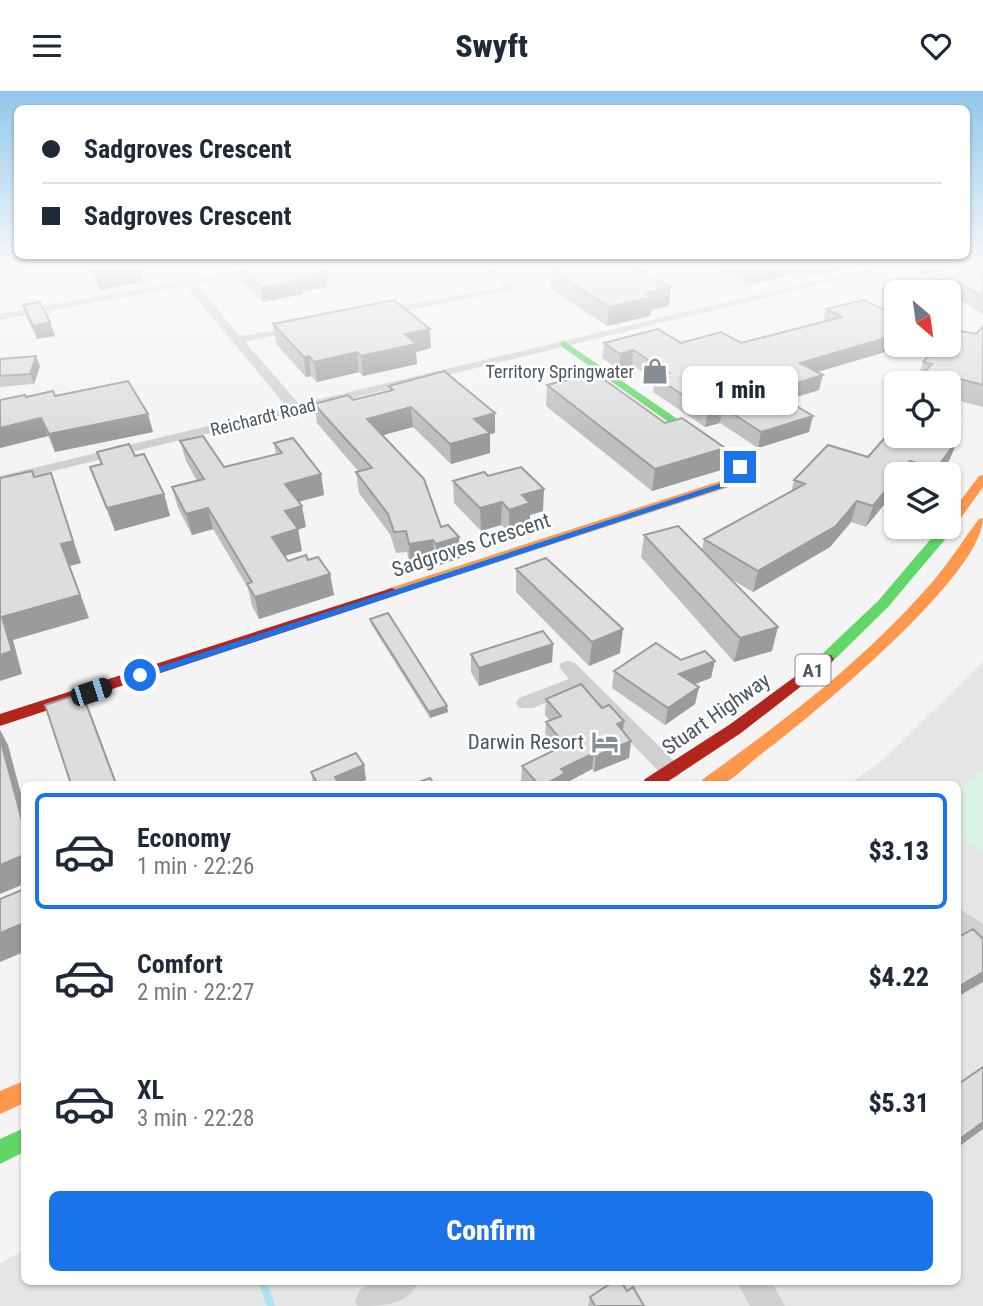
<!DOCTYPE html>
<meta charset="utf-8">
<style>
:root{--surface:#fff;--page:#f6f6f7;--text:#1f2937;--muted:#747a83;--line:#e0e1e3;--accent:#1a73e8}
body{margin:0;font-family:"Roboto Condensed",sans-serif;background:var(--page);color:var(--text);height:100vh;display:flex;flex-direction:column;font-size:26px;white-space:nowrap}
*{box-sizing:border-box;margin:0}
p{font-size:23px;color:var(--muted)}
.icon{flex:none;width:38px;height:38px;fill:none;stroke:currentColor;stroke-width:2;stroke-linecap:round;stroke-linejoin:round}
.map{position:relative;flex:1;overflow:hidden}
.drawer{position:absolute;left:21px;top:690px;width:940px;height:504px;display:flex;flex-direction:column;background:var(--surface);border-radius:10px;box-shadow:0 2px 5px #0004}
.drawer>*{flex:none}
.hud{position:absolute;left:14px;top:14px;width:956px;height:154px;border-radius:10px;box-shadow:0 2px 5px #0004;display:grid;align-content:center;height:154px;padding:0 28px;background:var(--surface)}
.needle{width:46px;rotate:151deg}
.tools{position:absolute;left:884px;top:189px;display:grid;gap:14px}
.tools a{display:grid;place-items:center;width:77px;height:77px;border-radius:10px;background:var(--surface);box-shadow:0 2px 5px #0004;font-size:35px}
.end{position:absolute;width:32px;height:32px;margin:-16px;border:9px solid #1a73e8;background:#fff;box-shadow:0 0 0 4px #fff}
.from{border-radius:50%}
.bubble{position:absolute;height:49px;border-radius:10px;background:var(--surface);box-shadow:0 2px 5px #0004;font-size:23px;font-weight:800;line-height:49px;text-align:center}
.car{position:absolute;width:21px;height:42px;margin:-21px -10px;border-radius:9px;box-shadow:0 0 5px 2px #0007;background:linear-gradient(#222 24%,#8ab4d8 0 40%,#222 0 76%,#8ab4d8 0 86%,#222 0)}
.hud b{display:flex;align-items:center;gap:24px;height:66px;font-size:26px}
.hud b+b{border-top:2px solid var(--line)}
.hud i{width:18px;height:18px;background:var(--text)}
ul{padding:12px 0 0;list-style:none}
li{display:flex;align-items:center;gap:21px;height:116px;margin:0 14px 10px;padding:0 14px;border:4px solid transparent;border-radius:10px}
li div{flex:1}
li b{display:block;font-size:26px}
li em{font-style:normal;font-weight:800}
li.on{border-color:var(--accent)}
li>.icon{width:63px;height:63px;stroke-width:1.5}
.button{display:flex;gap:14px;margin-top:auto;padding:14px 28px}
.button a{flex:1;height:80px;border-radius:10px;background:var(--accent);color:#fff;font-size:28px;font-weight:800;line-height:80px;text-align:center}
header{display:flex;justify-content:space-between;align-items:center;height:91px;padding:0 28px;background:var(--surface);font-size:32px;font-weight:800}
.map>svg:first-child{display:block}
.airport{fill:#e4e5e7}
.green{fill:#d9f2e3}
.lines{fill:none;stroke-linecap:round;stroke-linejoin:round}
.stream{stroke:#aee2f0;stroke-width:8}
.street{fill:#ced0d2;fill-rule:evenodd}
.fast{fill:#63d668;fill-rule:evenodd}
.slow{fill:#ff974d;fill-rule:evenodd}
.jam{fill:#b3261e;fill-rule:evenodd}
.wall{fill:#bebebf}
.shaded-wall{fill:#9b9b9b}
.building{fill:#ddddde;stroke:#9b9b9b;stroke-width:2}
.route{fill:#1a73e8}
.labels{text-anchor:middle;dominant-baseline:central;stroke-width:5;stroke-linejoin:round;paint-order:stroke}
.far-poi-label{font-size:18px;fill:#4a5661;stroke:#fff;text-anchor:end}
.far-street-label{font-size:18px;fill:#4a5661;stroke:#fff}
.shield{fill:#fff;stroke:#808990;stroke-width:2}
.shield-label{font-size:19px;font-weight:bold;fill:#4a5661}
.street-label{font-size:21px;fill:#4a5661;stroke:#fff}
.poi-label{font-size:21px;fill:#4a5661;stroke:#fff;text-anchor:end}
</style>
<header><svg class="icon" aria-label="menu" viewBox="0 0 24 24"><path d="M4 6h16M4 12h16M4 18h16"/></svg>Swyft<svg class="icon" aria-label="heart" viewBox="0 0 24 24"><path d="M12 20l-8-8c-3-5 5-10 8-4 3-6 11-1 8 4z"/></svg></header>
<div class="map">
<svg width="983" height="1215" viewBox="0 0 983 1215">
<rect width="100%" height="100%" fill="#f4f4f4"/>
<path class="airport" d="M983,571V1215H0V1172L24,1159V1190H957V693H849L884,668Z"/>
<path class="green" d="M983,679V762L957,742V697Z"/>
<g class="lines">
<path class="stream" d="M262,1190L271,1215"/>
<path class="street" d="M270,174H290L196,193L240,245L302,235V239L245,251L299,313L883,174H899L0,393V385L287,316L186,195L0,229V223Z
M479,174H490L517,198L379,225L373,222L379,219L504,196Z
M568,570L575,572L678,674L681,680L678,686L671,688L664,686L579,598L533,617H519L516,612L519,607L569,588L559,576L561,572Z
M957,816L983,833V858L974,855L957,840Z
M374,1190H419C408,1215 382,1215 357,1215L355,1210L360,1199Z
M736,1190H771L785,1215H750Z"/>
<path class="fast" d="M564,250L702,345V349H694L561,255V251Z
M948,432L954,436L953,439L888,516L831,572H821L818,568L821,564L878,510L941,436H948Z
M24,1037V1061L0,1073V1048Z"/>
<path class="slow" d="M698,344L744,374L748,384L738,393L397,504L392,505L385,501L387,498L730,387L736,383L735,378L694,349V345Z
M983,384V396L953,438H943L942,436H948V426L979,385Z
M983,427C983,485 808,628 760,664C749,672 735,688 722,693C716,695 706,693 700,693L703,688C786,629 867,567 934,489C950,470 964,448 979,428Z
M24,990V1012L0,1023V1000Z"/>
<path class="jam" d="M392,497L399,501L397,504L0,635V623Z
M826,563L831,564L834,568L831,572L741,642L664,693H642L645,688L729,634Z"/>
</g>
<path class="wall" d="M83,174H139L143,191L100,199Z
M713,174H844L838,176V179L814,185L798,182L747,194L712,176Z
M924,174H973L983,180V223L921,185Z
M238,175L328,190H326L327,196L303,200V203L263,211L240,188Z
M551,179L671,196L669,215L651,219L650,225L607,235L550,197Z
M23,214L55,245L37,248L27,227Z
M826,218L902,256L817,281L819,299L787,309L809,341L758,357L720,332L705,336L653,301L655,289L632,274L619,278L602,267L604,252H741L823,231Z
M273,233L431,257L416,261L417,273L363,285L359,281L317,291L311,285L306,286L276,253Z
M983,235V316L948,307V292H918L919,290H917L923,271L952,250L976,243Z
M0,268L40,275L34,293L0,296Z
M547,294L665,332L725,357L721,379L652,400L546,315Z
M389,295L495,322V342L490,343V362L451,373L413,336L382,344L441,436L459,446L460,467L437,475L434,470L410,474L407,461L396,462L390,443L359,402L356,381H359L317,332L314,313L353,309L390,300Z
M55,305L153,341L55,361L48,345L0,357V309L26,306Z
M180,350L224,376L276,363L274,352L321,383L324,404L299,411L306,436L298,438L302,460L285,465L288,470L308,469L330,483L334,504L259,528L252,515L248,497L213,438L192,444L178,417L172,396L197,390L186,370Z
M97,361L135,365L164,403L170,425L115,440L98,398L90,376L101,373Z
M868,366L950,368L939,383H896L866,436L851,431L830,456L753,501L729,487L772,560L734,571L641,466L644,444L702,459L704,448L791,401L794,389Z
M488,385L543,420L530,424V435L509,441L501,434L481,440L454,412L453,390Z
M516,478L620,562L589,575L516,501Z
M370,528L448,621L430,627L371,533Z
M553,553L552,571L479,595L471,581V563Z
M681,569L711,587L695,593L699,596L695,613L665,634L612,597L614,580Z
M546,608L623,640L631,650L629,667L594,681L592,678L564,693H522L521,691L522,675L555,659L545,647L546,631L550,630L545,624Z
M364,674L366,689L357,693H313L311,681Z
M627,1200L644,1215H588L590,1206Z"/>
<path class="shaded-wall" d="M139,174L143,191L100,199L95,181Z
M769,174H800L798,182L747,194L749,178Z
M816,174H844L838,176V179L814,185Z
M326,177L328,190H326L327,196L303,200V203L263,211L261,197L299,187L321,178Z
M671,196L669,215L651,219L650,225L607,235L609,216L646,202Z
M50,231L55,245L37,248L33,235Z
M896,234V254H903L902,256L797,287L800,272Z
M430,238L431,257L416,261L417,273L363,285L361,265L405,243Z
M633,259L632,274L619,278L620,263Z
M357,261L359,281L317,291L314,271Z
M36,265L40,275L34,293L30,283Z
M309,265L311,285L306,286L304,266Z
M823,284L819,299L767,315L771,300Z
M411,316L413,336L369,348L367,328Z
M723,316L720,332L705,336L708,320Z
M495,322V342L490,343V362L451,373L450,353L474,328Z
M148,323L153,341L55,361L49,343Z
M813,325L809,341L758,357L761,341Z
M41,327L48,345L0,357V337Z
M958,348L950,368L939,383H934L936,378Z
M725,357L721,379L652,400L655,378Z
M910,370L905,383H899Z
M51,382L81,472L70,475L89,527L13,549L22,583L0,590V564L2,526L61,453Z
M321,383L324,404L289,413L285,393Z
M896,387V399L866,436L873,415Z
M544,398L543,420L530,424V435L509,441V419L522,404Z
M164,403L170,425L115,440L107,417Z
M857,410L851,431L830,456L753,501L758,480Z
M502,411L501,434L481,440L480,417Z
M302,415L306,436L289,441L285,420Z
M208,417L213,438L192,444L186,423Z
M298,438L302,460L276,467L272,446Z
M459,446L460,467L437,475L436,453Z
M433,449L434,470L410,474L409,453Z
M330,483L334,504L259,528L255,506Z
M778,536L772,560L734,571L740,547Z
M623,538L620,562L589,575L592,551Z
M553,553L552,571L479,595V577Z
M715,570L711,587L676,600L679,583Z
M699,596L695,613L665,634L668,617Z
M82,602L92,626L117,693H116Z
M447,615L448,621L430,627L429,621Z
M624,630L622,646L617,633Z
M0,639L8,654L24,714V737L0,647Z
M631,650L629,667L594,681L596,665Z
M594,662L592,678L564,693H546L561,678Z
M364,674L366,689L357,693H336L335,686Z
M24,764V793L0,803V774Z
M24,832V861L0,871V842Z
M983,881V891L957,906V898L958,896Z
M983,1031V1038L957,1057V1050Z"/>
<path class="building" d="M90,174H137L95,181Z
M243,174H323L326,177L321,178L325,182L299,187L302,189L261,197L238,175Z
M574,174H630L671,196L646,202L652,206L609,216L551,179Z
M740,174H769L749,178Z
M928,174H973L983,180V206Z
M394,209L430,238L405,243L416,253L361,265L357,261L314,271L309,265L304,266L273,233Z
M863,209L896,224V234L893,235L896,236V244L800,272L823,284L771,300L813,325L761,341L723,316L708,320L655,286L669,282L633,259L620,263L604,252L658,238L681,252L721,241L741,252L842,226L826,218Z
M40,211L50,231L33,235L23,214Z
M983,235V294L952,286L947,292L920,285L932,273L923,271L939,254H948V249L952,250L961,240L976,243Z
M36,265L30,283L0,285V268Z
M444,280L495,322L474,328L490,342L450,353L411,316L367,328L424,388L441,436L448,434L459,446L436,453L433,449L409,453L406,440L394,441L388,423L356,381L372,377L314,313L348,304L353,309L393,299L389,295Z
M595,282L665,332L682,327L725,357L655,378L547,294Z
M128,290L148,323L49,343L41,327L0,337V309L25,304L26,306L53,300L55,305Z
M896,334V345H946L958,348L936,378L910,370L899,383H896V387L873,415L857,410L836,435L758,480L704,448L805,393L794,389L828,354L868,366Z
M203,345L224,376L282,362L274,352L293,347L321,383L285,393L302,415L285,420L298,438L272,446L288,470L306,464L308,469L318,466L330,483L255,506L247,493L252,491L208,417L186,423L172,396L204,388L180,350Z
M129,353L135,365L144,363L164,403L107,417L90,376L102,373L97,361Z
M521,376L544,398L522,404L530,412L509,419L502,411L480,417L453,390L484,381L488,385Z
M32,380L34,386L51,382L73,450L61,453L80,504L2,526L12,560L0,564V387Z
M678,435L778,536L740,547L644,444Z
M546,467L623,538L592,551L516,478Z
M388,522L447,615L429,621L370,528Z
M543,540L553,553L479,577L471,563Z
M656,552L681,569L705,560L715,570L679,583L699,596L668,617L614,580Z
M581,593L602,617L609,614L624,630L617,633L631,650L596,665L594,662L561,678L565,682L546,693H538L522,675L565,654L546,631L561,625L546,608Z
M82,602L116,693H71L45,614Z
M0,647L24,737V764L0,774Z
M356,662L364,674L335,686L339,693H318L311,681Z
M430,687L434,693H414Z
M24,798V832L0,842V808Z
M973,838L983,848V881L958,896L957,895V847Z
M983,976V1031L957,1050V994Z
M614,1190H621L627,1200L633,1196L644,1215H595L590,1206Z"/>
<linearGradient id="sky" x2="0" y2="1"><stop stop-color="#91c6eb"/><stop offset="0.51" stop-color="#fafafa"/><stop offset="1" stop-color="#fafafa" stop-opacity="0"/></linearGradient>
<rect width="983" height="344" fill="url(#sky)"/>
<path class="route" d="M737,374H743L746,384L737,392L144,587L140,588L134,584L731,389L737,383Z"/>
<defs>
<g id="shop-bare" transform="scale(2.1)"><path d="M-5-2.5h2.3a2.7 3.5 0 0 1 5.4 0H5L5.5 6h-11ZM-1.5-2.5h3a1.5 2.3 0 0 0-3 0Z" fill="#868d94" stroke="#fff" stroke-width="2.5" paint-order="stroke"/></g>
<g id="hotel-bare" transform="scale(2.1)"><path d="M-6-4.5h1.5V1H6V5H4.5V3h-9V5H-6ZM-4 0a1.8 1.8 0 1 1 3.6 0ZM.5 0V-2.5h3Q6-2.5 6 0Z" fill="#868d94" stroke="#fff" stroke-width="2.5" paint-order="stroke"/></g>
</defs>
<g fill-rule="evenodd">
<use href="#shop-bare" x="655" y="280"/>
<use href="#hotel-bare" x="605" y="651"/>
</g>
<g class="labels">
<g class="far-poi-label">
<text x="634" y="280">Territory Springwater</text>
</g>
<g class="far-street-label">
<text transform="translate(263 326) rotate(-14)">Reichardt Road</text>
</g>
<rect class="shield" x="795.5" y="563.5" width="35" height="31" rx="5"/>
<g class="shield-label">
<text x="813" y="579">A1</text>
</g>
<g class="street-label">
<text transform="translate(471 454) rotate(-18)">Sadgroves Crescent</text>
<text transform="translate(716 623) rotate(-35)">Stuart Highway</text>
</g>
<g class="poi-label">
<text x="584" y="651">Darwin Resort</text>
</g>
</g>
</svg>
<div class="tools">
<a><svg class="needle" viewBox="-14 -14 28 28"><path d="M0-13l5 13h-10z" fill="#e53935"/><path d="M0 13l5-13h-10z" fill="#747a83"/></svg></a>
<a><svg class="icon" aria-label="locate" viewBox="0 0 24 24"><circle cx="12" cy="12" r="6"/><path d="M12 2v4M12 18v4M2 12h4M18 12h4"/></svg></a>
<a><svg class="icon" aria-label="layers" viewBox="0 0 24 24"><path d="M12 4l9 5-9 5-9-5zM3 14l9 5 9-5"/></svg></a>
</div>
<i class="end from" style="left:140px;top:584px"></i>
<i class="end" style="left:740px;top:376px"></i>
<div class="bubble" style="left:682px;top:275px;width:116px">1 min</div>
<i class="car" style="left:91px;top:601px;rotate:72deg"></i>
<div class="hud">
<b><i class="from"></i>Sadgroves Crescent</b>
<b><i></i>Sadgroves Crescent</b>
</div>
<section class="drawer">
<ul>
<li class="on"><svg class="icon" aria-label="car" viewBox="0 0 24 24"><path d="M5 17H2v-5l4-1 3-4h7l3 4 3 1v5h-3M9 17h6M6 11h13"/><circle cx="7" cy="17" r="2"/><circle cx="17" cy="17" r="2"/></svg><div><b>Economy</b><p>1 min · 22:26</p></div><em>$3.13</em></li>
<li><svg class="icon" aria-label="car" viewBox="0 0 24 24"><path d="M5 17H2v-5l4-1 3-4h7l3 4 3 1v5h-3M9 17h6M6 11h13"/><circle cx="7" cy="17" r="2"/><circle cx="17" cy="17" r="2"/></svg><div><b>Comfort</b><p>2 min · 22:27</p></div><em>$4.22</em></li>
<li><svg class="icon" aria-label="car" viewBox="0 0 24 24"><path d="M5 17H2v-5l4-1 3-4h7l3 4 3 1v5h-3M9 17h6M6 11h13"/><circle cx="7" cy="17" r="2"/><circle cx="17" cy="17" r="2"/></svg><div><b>XL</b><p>3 min · 22:28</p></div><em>$5.31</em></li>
</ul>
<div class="button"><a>Confirm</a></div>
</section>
</div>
